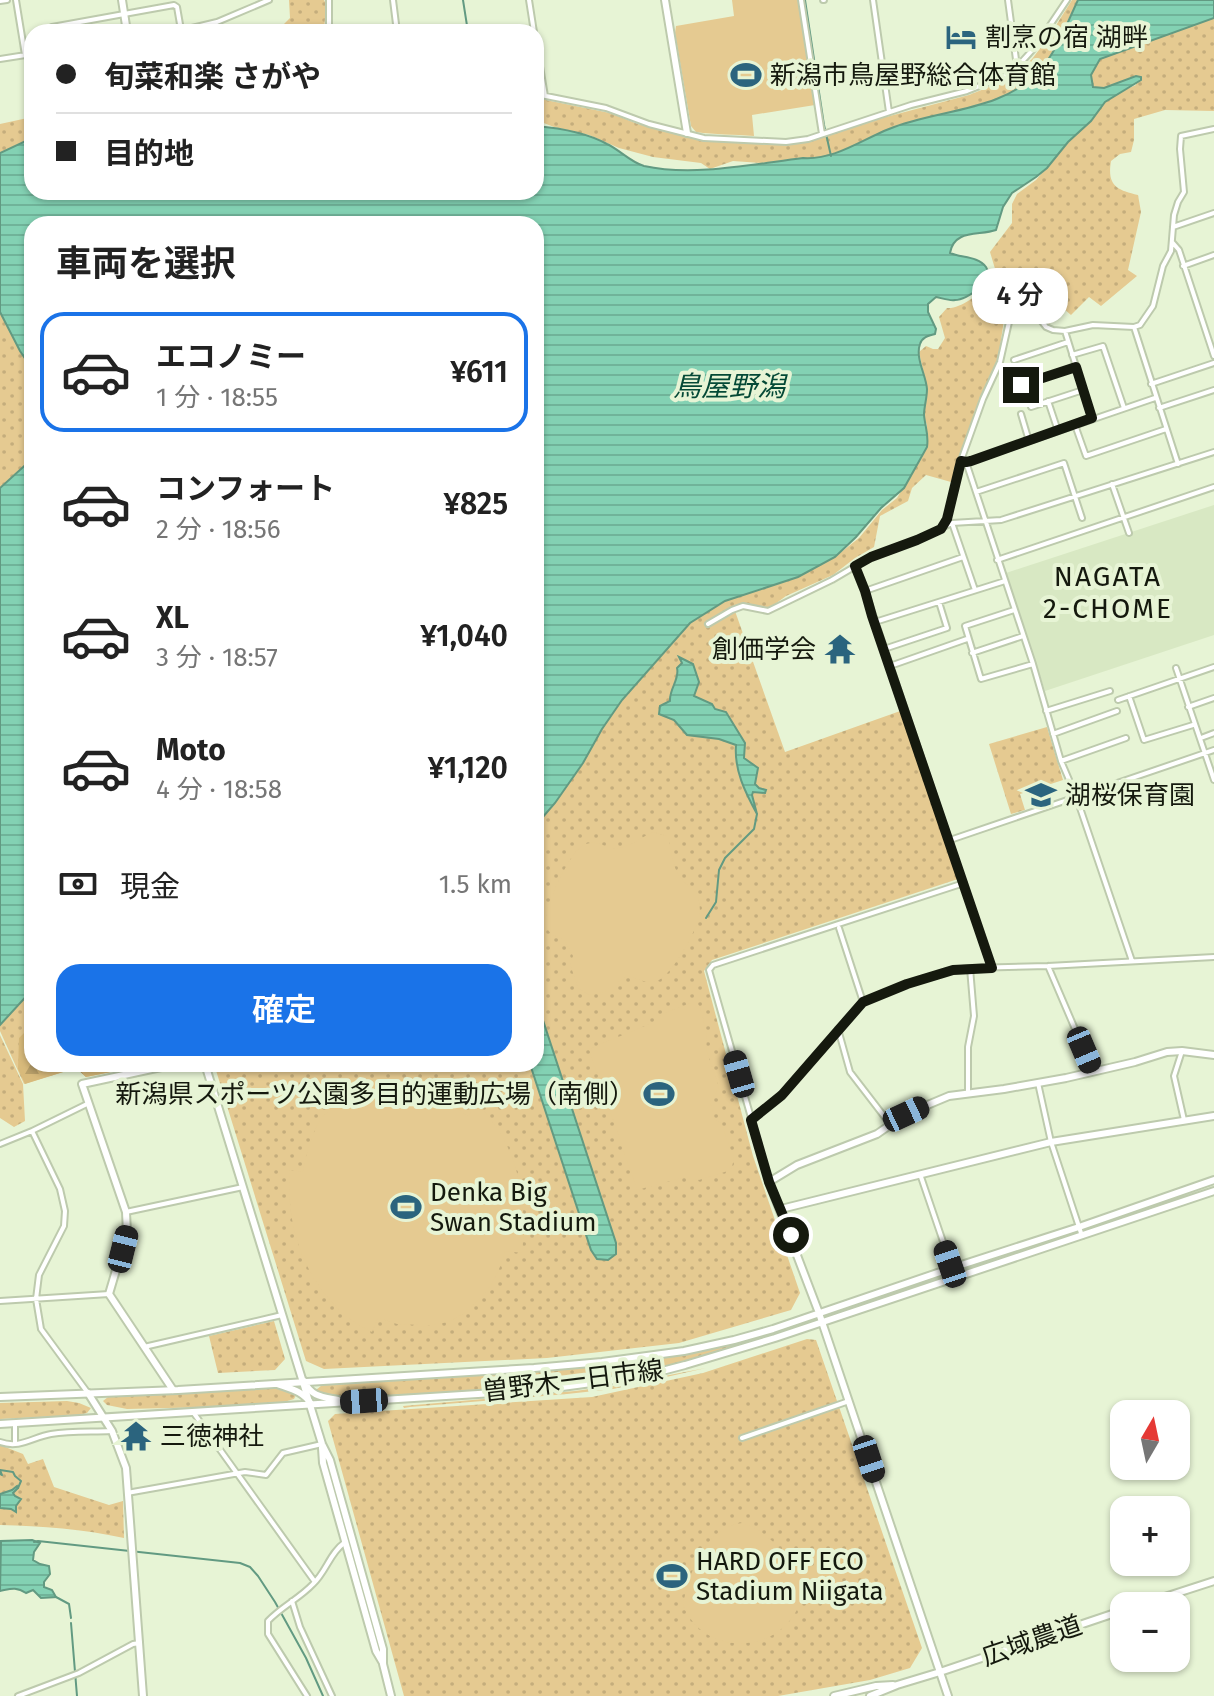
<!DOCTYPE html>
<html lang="ja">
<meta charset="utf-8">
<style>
:root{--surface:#fff;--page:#f2f2f2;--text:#222;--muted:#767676;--line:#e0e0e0;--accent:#1a73e8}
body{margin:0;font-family:"Fira Sans","Noto Sans JP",sans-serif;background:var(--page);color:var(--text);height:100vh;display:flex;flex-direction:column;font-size:30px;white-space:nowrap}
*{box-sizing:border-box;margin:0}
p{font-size:26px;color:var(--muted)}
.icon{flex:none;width:44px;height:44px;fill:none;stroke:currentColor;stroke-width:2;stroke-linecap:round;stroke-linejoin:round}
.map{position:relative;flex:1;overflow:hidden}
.drawer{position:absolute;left:24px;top:216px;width:520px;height:856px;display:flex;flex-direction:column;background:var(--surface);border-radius:24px;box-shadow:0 2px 6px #0004}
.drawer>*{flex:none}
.banner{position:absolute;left:24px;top:24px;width:520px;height:176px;border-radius:24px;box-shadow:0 2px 6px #0004;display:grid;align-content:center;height:176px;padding:0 32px;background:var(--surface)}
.needle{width:52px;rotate:9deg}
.controls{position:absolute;left:1110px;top:1400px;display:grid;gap:16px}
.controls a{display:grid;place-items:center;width:80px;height:80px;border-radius:16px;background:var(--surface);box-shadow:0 2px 6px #0004;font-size:40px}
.end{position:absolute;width:36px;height:36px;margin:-18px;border:10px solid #15190e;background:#fff;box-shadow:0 0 0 4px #fff}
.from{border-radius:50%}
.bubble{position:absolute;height:56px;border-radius:24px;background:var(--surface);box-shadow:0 2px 6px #0004;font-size:26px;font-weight:600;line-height:56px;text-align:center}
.car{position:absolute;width:24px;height:48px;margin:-24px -12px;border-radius:10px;box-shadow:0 0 6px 2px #0007;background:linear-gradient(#222 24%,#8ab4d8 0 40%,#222 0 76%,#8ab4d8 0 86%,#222 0)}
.banner b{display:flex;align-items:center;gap:28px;height:76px;font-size:30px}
.banner b+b{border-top:2px solid var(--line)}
.banner i{width:20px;height:20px;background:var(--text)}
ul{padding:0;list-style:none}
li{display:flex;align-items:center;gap:24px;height:120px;margin:0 16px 12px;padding:0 16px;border:4px solid transparent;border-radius:24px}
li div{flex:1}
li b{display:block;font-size:30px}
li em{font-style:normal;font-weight:600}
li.current{border-color:var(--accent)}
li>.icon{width:72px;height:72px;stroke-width:1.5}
h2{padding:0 32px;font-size:36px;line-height:96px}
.pay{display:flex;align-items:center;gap:20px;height:88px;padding:0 32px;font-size:30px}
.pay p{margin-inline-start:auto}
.primary-button{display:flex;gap:16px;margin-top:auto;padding:16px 32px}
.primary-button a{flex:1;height:92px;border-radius:24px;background:var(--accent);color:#fff;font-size:32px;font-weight:600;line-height:92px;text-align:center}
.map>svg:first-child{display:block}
.built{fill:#d8e8c3}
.grass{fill:url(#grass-dots)}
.forest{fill:url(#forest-firs)}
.pitch{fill:#e5ca91}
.water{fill:url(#water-rules);stroke:#629a82;stroke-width:2}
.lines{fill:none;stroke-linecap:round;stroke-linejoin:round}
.stream{stroke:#629a82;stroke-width:2}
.minor-casing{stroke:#bdcaad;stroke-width:8}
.tertiary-casing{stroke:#bdcaad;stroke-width:10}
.secondary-casing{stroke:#bdcaad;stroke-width:10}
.minor{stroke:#fff;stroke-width:4}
.tertiary{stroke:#fff;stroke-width:6}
.secondary{stroke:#fff;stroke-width:6}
.route{stroke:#15190e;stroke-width:10}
.labels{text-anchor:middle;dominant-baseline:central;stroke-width:8;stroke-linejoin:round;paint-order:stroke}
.poi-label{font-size:26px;fill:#15190e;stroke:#e7f4d5;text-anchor:start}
.street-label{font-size:26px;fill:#15190e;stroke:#e7f4d5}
.water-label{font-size:28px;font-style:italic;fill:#044936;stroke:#e7f4d5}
.neighbourhood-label{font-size:28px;letter-spacing:2px;fill:#15190e;stroke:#e7f4d5}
</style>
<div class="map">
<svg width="1214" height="1696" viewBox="0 0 1214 1696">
<defs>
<pattern id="grass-dots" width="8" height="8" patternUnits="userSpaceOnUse" patternTransform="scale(2)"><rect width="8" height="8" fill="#e5ca91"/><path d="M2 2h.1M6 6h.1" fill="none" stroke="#c4ad7c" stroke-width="1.8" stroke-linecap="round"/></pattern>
<pattern id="forest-firs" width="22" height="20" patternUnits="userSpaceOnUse" patternTransform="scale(2)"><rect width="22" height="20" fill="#d8ba7b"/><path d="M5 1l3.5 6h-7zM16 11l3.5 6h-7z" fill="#b89f69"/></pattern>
<pattern id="water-rules" width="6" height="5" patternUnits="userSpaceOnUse" patternTransform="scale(2)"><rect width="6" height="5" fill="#83d1b3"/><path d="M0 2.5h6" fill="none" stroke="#70b399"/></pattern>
</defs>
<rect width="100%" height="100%" fill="#e7f4d5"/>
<path class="built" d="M1214,505V635L1045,691L1006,573Z"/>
<path class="grass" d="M289,0H324L326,4L324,32H261L282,26L290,18Z
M1072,0H1078L1049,58L1039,71L1013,91L998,99L974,107L925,118L889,129L832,155L814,159L803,158L761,163L733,161L710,169L701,163L653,157L619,148L589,135L554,127L536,120V98L610,113L638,124L702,141L776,145L808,142L886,117L969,95L1009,79L1032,59L1048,38Z
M1214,18V111L1165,110L1134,119V140L1131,152L1120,154L1111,161C1107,185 1116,190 1138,195L1141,212L1128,270L1137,276L1101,306L1089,297L1071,315L1064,309L1049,324L1032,307L1021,304L1012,307L1008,312L1004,320L998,360L982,395L970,434L951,482L926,475L912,488L908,501L880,516L874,547L855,558L833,575L786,596L771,607L764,608L745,603V607L735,611L785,752L903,710L958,879L712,960L704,971L753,1156L800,1293L791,1310L679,1343L547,1358L324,1369L306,1361L214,1064H536V825L555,803L583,763L602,729L622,700L690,623L725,601L798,577L835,557L859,538L882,510L897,498L927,447V425L924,417L927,389L919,352L926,346L933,349H938L945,338L939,317L947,308C961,309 976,295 988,287L989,280L996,272L990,252L1012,223V204L1017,194L1036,180L1068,142L1091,121L1105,102L1118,93L1136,85V76L1104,88H1092L1091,75L1100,59Z
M32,117V138L0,153V124Z
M0,312L20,351L32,369V459L0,488Z
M1047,727L1063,780L1020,794L1025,810L1011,814L989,744Z
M32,990V1064H151L86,1077L76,1068L24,1084L0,1031V1025Z
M0,1035L23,1084L25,1121L14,1127L0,1118Z
M274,1321L285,1359L275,1370L218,1373L209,1336Z
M777,1333L713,1355L667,1367L542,1387L383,1397H331L315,1391L322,1385L335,1382L609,1365L666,1357Z
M807,1339L816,1340L922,1648L910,1668L870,1680L778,1696H404L328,1421L335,1414L592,1397L703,1373Z
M706,1368L613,1389L567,1394L410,1407L404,1408L403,1406L575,1391L612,1386Z
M281,1388L297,1393L294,1399L284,1402L210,1407L127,1409L107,1405L103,1401L108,1397Z
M67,1401L79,1403L91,1408L87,1413L79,1415L0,1419V1403Z
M0,1445L23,1454L28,1464L43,1459L54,1487L109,1505L123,1501L124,1538C83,1529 42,1526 0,1525Z"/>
<path class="forest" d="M32,1016V1064H151L86,1077L76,1068L25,1084L18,1069L19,1038L28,1029Z"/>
<path class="pitch" d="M732,0H799L815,105L752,115L754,136C734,134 715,135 696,132L691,126L675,33L676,26L734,16Z
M653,832L667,836C671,844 670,848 672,856C676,877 683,881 698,894C699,900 700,907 700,914C698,928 673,973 659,980C648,985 638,979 627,976L604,992L589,995L578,988L570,964L573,956L564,939C556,937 548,934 546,925C542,910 569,854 582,846C598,837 604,850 619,848C631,846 642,837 653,832Z
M691,1003H697L700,1007L707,1034L706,1049L719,1087L710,1102L715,1120L721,1123L734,1159L731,1170L699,1180L685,1177L637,1190L589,1049L652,1023L662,1014Z
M386,1083L415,1084L432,1088L467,1116L479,1106C518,1145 528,1200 522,1253L505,1251C499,1275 487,1296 465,1311L466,1312L448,1322L422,1327L421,1325L397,1324L378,1318L372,1332C312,1303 284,1234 290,1170L303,1172C305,1157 310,1141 316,1128C326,1104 362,1088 386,1083Z
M742,1523C771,1531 796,1564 803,1591C793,1653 706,1663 683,1605C689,1572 705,1528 742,1523Z"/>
<path class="water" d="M1078,0H1214V18L1100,59L1091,75L1093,87L1104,88L1136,76L1141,77V80L1105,102L1091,121L1068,142L1047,168L1036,177L1012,193L1003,207L996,230C979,236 954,229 950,253C961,258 978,256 986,267C995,281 967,300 955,300C949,301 942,298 936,297L928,304V312L936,329L935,334C928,336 922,337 920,344C915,358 926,375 927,389C927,398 924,407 924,415C925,426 929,435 927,447L904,488L881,508L856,537L835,557L798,577L725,601L690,623L622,700L602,729L583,763L555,803L536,825V224H32V369L20,351L0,312V153L32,138V192H536V126C559,128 587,133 607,144C620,150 630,162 644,166C693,177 754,164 803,158C835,160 861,140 889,129C938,109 1003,112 1040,70C1057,51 1067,23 1078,0Z
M32,459V990L0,1025V488Z
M679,657L693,664L699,682L694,696L712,704L715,709L726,712L745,743L744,758L758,768L755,784L759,788L766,790L765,793L753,792L752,795L757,814C745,792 734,770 736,745L719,739L687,735L674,720L659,714L660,706L670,701C669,689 680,679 677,668L682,663Z
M536,999L616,1243V1254L608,1260L597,1259L591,1250L530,1064H536Z
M17,1486L18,1488L13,1493L15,1496L21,1499L16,1506V1512L11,1509L0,1508V1494L12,1490Z
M32,1540L40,1543L34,1552L33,1560L40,1564L49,1566L50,1574L44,1582V1587L52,1590L56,1597L41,1598L33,1590L26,1593C16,1586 10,1589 0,1591L1,1541Z"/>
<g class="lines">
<path class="stream" d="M463,0L468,32
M805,0L824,125L831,156
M706,918L716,902L719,870L725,858L754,829L757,814
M0,1474L2,1475L0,1470L13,1472L15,1476L21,1481L18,1488
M34,1542L38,1541L240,1563L250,1567L258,1576L275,1602L306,1658L323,1696
M56,1597L69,1604L71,1618
M71,1623L77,1696"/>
<g class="minor-casing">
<path id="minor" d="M16,0L25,55
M393,0L397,32
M529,0L534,32
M801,0L822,134
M823,0H824
M873,0L889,112
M1008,0L1017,67
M0,1L7,0
M53,32L52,27L174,5L177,7L181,30
M175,32L217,22L269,0
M329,32V0
M536,43L545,96
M0,59L32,54
M536,94L606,108L649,124L704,138L786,142L808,139L911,105L967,91L1007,75L1017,67L1036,46L1067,0
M1173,227L1214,213
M1172,242L1179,250L1214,356
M1183,266L1214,255
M1134,327L1178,464
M1065,331L1092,418
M1072,355L1103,346L1124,408
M1014,360L1068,342
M1151,384L1214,363
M1021,385L1076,367
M1048,401L1058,431
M1031,407L1083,390
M1159,408L1214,390
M1021,414L1029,441
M1075,425L1086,456L1166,429
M964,462L971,461L1155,398
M966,462L1033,664L1061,761L1076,796L1132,961
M1112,484L1129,533
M976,492L1064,463L1082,518
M952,523L975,590
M941,529L947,519L956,484L958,469L983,399L1000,362L1009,322L1013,315L1019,309L1033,310L1046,327L1053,330L1065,331L1093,325L1134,327L1140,325L1153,306L1163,266L1171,251L1174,215L1178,202L1184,192L1180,149L1181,136L1214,129
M997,560L1214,487
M855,566L865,591L992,968
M865,591L963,557
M1014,610L965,626L981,679L1033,664
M875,622L1005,581
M708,624L732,610L743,606L768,611L832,580L871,557L917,540L952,523L1001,520L1214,452
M884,649L947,628L939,602
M972,653L1023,636
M890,666L967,639
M1176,668L1214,780
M1129,696L1144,740L1193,725
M1118,700L1214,667
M1188,707L1214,698
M1046,711L1110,691
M1053,734L1117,711
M1201,738L1214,733
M1061,761L1126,738
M950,840L1214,750
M839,928L863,1002
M1048,966L1093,1071
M838,1029L850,1072L890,1124
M1182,1051L1174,1076L1184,1120
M1038,1083L1051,1142L1082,1236
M968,1092V1047L974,1016L970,968
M751,1120L782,1095L863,1002L907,984L953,970L970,968L1048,966L1214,957
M32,1131L60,1189L65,1211L64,1226L39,1275L36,1299L41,1329L88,1393
M0,1144L32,1131L89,1103
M920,1174L952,1268
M769,1181L709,970L713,965L964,883
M126,1212L243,1187
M0,1301L109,1294
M144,1347L282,1315
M193,1412L315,1582
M742,1438L849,1401
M0,1442C20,1449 33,1437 51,1434C71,1431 91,1432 111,1431
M15,1444V1423
M127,1493L245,1472L266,1475L283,1453L322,1444
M292,1601L300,1627L332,1696
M18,1696L79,1673L133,1644L140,1643
M307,1696L268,1634V1621C281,1607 300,1598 313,1584C326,1572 330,1553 344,1543"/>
</g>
<g class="tertiary-casing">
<path id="tertiary" d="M122,0L127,32
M665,0L687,133
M205,1064L322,1444L330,1460L383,1649V1664L391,1696
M781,1209L1051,1142L1214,1116
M819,1313L948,1696
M173,1390L109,1294L127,1233L126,1212L82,1084L175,1064
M88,1393L112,1431L126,1468L143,1696
M322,1448L323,1463L376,1651L383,1663
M1137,1606L1214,1581
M834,1696L876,1686L893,1685
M870,1696L897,1685L940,1672L1124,1610"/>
</g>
<g class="secondary-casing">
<path id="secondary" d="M819,1313L769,1182L797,1165L877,1134L906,1114L949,1096L1004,1089L1066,1078L1135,1062L1167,1052L1182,1051L1214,1055
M304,1381C311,1397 323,1397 338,1400
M277,1384C291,1389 303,1391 311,1404
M0,1397L178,1390L534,1368L602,1362L684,1351L734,1340L773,1329L952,1268L1079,1227L1214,1180
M0,1424L540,1390L643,1376L685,1365L775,1338L1214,1191"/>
</g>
<use href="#minor" class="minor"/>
<use href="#tertiary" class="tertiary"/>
<use href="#secondary" class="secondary"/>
</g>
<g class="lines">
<path class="route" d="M791,1235L769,1182L751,1120L782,1095L863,1002L907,984L953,970L992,968L872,616L865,591L855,566L871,557L917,540L941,529L947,519L961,461L966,462L971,461L1092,418L1076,367L1021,385"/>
</g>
<defs>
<g id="hotel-bare" transform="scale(2.4)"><path d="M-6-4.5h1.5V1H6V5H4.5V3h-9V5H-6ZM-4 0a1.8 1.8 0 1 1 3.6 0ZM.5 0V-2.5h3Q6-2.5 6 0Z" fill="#2b647e" stroke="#e7f4d5" stroke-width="2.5" paint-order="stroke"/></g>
<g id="stadium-bare" transform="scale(2.4)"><path d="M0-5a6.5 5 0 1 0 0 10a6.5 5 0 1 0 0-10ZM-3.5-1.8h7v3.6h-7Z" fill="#2b647e" stroke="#e7f4d5" stroke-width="2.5" paint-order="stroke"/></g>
<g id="temple-bare" transform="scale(2.4)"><path d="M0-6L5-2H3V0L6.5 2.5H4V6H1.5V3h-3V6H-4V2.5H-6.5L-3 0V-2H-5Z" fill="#2b647e" stroke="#e7f4d5" stroke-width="2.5" paint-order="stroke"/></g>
<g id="school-bare" transform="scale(2.4)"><path d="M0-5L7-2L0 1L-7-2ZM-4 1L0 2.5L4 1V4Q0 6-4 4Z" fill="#2b647e" stroke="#e7f4d5" stroke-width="2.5" paint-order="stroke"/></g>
</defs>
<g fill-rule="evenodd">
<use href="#hotel-bare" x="961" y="37"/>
<use href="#stadium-bare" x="746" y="75"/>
<use href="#temple-bare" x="840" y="649"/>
<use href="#school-bare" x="1041" y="795"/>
<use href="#stadium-bare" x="659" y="1094"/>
<use href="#stadium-bare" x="406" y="1207"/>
<use href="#temple-bare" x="136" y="1436"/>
<use href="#stadium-bare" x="672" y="1576"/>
</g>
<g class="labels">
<g class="poi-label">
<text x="985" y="37">割烹の宿 湖畔</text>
<text x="770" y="75">新潟市鳥屋野総合体育館</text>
<text x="816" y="649" text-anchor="end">創価学会</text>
<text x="1065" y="795">湖桜保育園</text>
<text x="635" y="1094" text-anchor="end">新潟県スポーツ公園多目的運動広場（南側）</text>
<text x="430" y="1192">Denka Big<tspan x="430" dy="30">Swan Stadium</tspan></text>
<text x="160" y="1436">三徳神社</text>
<text x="696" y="1561">HARD OFF ECO<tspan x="696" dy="30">Stadium Niigata</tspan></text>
</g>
<g class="street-label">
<text transform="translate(573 1381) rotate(-7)">曽野木一日市線</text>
<text transform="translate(1032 1641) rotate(-19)">広域農道</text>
</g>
<g class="water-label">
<text x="729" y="386">鳥屋野潟</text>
</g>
<g class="neighbourhood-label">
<text x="1108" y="576">NAGATA<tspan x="1108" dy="32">2-CHOME</tspan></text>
</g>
</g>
</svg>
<div class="controls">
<a><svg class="needle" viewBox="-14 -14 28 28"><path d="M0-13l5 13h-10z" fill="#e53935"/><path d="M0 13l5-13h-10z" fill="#767676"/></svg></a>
<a>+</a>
<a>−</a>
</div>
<i class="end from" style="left:791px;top:1235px"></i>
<i class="end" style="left:1021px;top:385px"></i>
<div class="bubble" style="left:972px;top:268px;width:96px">4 分</div>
<i class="car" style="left:1084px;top:1050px;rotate:157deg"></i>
<i class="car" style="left:739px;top:1074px;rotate:344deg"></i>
<i class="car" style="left:906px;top:1114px;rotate:65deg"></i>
<i class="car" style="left:123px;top:1249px;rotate:14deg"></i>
<i class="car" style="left:950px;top:1264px;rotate:341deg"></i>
<i class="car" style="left:364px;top:1401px;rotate:266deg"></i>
<i class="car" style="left:869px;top:1459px;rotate:162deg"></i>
<div class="banner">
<b><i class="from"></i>旬菜和楽 さがや</b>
<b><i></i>目的地</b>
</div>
<section class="drawer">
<h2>車両を選択</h2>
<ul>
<li class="current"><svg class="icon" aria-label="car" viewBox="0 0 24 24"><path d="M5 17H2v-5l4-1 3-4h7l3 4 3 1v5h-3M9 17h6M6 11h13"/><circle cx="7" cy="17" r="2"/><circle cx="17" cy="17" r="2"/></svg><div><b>エコノミー</b><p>1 分 · 18:55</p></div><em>¥611</em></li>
<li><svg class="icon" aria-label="car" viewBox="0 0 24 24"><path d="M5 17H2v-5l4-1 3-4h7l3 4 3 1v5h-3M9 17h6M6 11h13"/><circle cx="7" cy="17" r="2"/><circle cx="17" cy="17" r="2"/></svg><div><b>コンフォート</b><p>2 分 · 18:56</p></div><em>¥825</em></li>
<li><svg class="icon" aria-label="car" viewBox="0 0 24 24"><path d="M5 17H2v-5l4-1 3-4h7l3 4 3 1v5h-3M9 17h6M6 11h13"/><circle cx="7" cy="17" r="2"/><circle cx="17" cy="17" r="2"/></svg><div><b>XL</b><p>3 分 · 18:57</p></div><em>¥1,040</em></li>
<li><svg class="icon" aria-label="car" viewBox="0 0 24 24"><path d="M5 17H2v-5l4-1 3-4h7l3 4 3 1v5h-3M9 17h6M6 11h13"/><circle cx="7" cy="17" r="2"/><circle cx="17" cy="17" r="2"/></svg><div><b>Moto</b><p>4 分 · 18:58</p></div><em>¥1,120</em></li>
</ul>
<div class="pay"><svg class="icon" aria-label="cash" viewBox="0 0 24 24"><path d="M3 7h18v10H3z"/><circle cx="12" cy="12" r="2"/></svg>現金<p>1.5 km</p></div>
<div class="primary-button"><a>確定</a></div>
</section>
</div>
